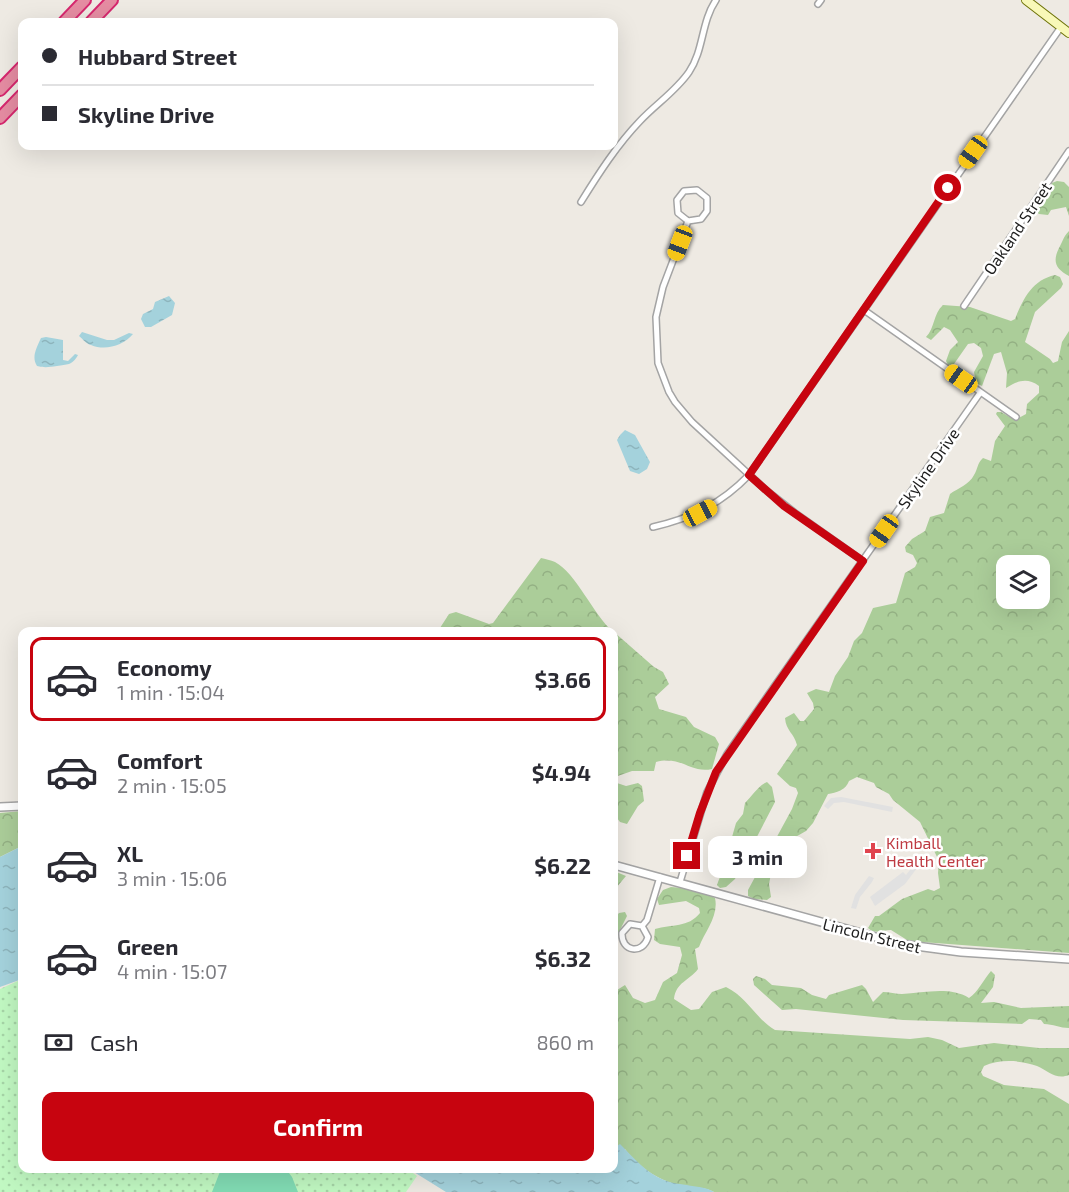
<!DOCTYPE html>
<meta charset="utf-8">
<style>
:root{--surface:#fff;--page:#f7f7f7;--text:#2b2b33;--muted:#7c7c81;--line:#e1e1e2;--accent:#c7040f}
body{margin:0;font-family:"Exo 2",sans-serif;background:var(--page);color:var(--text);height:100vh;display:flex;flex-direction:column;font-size:22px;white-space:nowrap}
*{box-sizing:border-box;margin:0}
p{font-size:20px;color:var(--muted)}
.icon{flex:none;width:33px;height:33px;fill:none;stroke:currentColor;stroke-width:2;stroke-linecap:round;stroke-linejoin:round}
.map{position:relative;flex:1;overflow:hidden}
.details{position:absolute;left:18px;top:627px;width:600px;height:546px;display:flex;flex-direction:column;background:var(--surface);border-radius:12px;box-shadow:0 6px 24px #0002}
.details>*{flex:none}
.hud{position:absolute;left:18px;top:18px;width:600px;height:132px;border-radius:12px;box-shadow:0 6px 24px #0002;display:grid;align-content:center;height:132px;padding:0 24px;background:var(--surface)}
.fabs{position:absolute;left:996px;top:555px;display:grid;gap:12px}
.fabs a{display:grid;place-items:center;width:54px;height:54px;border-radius:12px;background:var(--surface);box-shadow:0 6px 24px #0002;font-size:30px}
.end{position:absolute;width:27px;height:27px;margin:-14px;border:8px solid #c7040f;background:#fff;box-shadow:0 0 0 3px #fff}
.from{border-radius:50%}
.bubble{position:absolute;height:42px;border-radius:12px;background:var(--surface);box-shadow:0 6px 24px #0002;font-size:20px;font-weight:700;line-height:42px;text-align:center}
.car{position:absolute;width:18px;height:36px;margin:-18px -9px;border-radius:8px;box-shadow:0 0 4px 2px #0007;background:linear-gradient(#f5c518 24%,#345 0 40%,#f5c518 0 76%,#345 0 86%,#f5c518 0)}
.hud b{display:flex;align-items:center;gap:21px;height:57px;font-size:22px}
.hud b+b{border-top:2px solid var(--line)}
.hud i{width:15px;height:15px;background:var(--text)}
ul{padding:10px 0 0;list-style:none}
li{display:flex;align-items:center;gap:18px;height:84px;margin:0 12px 9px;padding:0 12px;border:3px solid transparent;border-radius:12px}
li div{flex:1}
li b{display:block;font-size:22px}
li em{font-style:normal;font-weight:700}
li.on{border-color:var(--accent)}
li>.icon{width:54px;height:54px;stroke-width:1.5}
.pay{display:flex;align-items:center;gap:15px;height:66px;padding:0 24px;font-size:22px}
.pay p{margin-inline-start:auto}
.button{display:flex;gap:12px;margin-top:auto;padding:12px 24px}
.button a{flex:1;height:69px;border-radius:12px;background:var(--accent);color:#fff;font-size:24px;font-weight:700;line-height:69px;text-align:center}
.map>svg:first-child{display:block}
.forest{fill:url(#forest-crowns);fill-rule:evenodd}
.park{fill:url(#park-dots)}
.pitch{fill:#82dcb4}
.parking{fill:#e1e1e1}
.water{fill:url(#water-ripples)}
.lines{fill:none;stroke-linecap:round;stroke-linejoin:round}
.minor-casing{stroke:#a4a4a4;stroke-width:8}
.tertiary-casing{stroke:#a4a4a4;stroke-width:10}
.secondary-casing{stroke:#6d7207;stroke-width:10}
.motorway-casing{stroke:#d6276e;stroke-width:14}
.minor{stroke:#fff;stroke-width:5}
.tertiary{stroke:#fff;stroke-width:7}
.secondary{stroke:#f8f8b8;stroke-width:8}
.motorway{stroke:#e58ca2;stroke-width:10}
.route{stroke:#c7040f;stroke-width:8}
.health-dot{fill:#e0444e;stroke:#fff;stroke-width:2}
.labels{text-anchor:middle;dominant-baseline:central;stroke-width:5;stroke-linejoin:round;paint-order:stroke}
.street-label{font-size:16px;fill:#1d1d1d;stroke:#fff}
.health-label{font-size:16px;fill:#be3a42;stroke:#fff;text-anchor:start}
</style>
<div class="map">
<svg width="1069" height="1192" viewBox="0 0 1069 1192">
<defs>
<pattern id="forest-crowns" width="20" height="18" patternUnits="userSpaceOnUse" patternTransform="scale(1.5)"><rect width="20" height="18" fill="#abcd99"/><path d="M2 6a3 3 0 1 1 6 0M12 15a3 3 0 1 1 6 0" fill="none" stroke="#93b083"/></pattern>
<pattern id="park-dots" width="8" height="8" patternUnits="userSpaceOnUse" patternTransform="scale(1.5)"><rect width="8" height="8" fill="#c1f8c2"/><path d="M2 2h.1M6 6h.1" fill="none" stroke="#a5d4a6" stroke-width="1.8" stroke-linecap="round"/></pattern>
<pattern id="water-ripples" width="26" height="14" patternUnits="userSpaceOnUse" patternTransform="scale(1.5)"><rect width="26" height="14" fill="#a4d2dc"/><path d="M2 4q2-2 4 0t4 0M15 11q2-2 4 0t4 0" fill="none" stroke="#8db4bc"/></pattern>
</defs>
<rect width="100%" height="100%" fill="#eeeae3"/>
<path class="forest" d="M1057,181L1064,182L1069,187V216L1066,207L1051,210L1048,215L1039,214L1034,210L1052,183Z
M1069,231V276C1056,269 1052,262 1059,248C1063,241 1063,237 1069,231Z
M1055,275L1060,277L1063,284L1061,288L1035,312L1025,342L1050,359L1053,363L1058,361L1062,342L1069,331V953L922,942L907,940L891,930C883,930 875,935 868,928L875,916H879L902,899L928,889L934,891L940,888L938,873L939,861L920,822L893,800L889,794L876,787L874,783L857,777L849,781C846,790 836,793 828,794L813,823L806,831L792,839L780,856L771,874L769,884L771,897L767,900L754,899L748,896V890L792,809L798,793L796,788L790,786L777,774L797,745C794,733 786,731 785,718L794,713L800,721H804L814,709L813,703L807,693L816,689L829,692L835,676L848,657L854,641L862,633L873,608L896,603L905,573L915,567L917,563L913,555L906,552L905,547L912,539L925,531L930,517L944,513L950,494C958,488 969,485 974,475C978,469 977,463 983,458L991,461L995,441L1005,426L996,414L997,412H1001L1015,420L1026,414L1027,404L1039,393V386C1027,377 1017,381 1006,388L1007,373L1001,352L994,354L982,386L976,383L974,372L983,356L981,348L974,343L968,344L954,364L948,365L946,361L950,350L958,342L950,330L944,327L931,340L926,337C935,328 933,314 943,305L970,307L1011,321L1015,319C1023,299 1032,280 1055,275ZM1006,566H1040V598H1006Z
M541,558C545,559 551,560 555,562C576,573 593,614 613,632L438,631L449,614L456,612L489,624L493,623Z
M614,632L654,667L663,672L669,684L655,697L659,709L686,717L694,727L715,737L719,744L712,769C691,774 681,755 656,762L654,771H632L615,777L617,783L626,786L638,783L642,786L644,801L638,806L627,824L620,822L614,814Z
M767,782L772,787L775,802L735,879L726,887L720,888L717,885C722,870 729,862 720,847L732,837L736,823L743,814L745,803C752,796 759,785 767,782Z
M22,811V846L0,857V813Z
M614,871L626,876L616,888H614Z
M671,887C686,888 701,891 715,898C719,916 705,931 699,947L695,949L698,969C689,981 676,982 674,999L691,1010L699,1009L712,992L726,987C747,997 756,1019 775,1030L910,1039L928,1037L942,1040L959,1048L994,1043L1039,1048H1069V1075C1056,1080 1048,1071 1037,1066C1021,1060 999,1059 984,1066L981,1072L983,1076L1004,1085L1044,1089L1069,1104V1192H714C706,1187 695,1188 686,1187C663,1183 638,1168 625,1149L614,1152V990H617L625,985L633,998L645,1003L655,1000L663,982L677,973L682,955L680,947L660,944L654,940L655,929C672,924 688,928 700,913L699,908L686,901L659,905L657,899L663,890Z
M625,912L627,916L617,936L614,938V919L619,913Z
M991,971L995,975L993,987L981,1003L994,1002L1021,1008L1069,1006V1028C1060,1028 1053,1024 1044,1024L1041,1020L1029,1019L1022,1024L903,1020L796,1009L782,1010L754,985L753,979L756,976L765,979L772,985L801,988L812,995L826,999L829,995L862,985L866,989L873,1002L883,992C889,992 896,994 902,994C923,993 950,986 969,998C978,992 984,979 991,971Z"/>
<path class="park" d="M22,979V1168H406L417,1176L406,1192H0V989Z"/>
<path class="pitch" d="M221,1169H286L292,1177L298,1192H212Z"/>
<path class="parking" d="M841,797L893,807L892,812L844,802L834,803L828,809L824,806L831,798Z
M914,865L917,868L905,884L875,906L870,897L903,872L906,875Z
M869,876L874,878L872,882L860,897L856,909L851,908L855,895Z"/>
<path class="water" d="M169,296L175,303L172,315L151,327H145L141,319L143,314L153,309L155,302Z
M82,332L107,340H114L129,333L133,334C123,346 105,351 91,345C86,344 83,339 79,336Z
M46,337L63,340V360L68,361L75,354L78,355C72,366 67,364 57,366C49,367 45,368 37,366C31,357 37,347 41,338Z
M625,430L635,435L650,462L647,469L639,474L630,471L617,440L620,435Z
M22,846V979L0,987V857Z
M620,1144C633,1157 646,1173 664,1180C678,1186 704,1185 714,1192H446L409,1169L614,1168V1148Z"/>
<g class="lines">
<g class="minor-casing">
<path id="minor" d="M818,4L821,0
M581,202C599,173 617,145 640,121C656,104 676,91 689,72C704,50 701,22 716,0
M688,221L678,213L677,200L684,191L697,190L707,198V211L701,219L688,221L663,287L656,317L658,363L669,392L675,402L692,422L767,491L795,513L863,561
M964,306L1069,151
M864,310L1016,417
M653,527C692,518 721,504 749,475L1061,27
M680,882L707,792L727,754L980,393
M642,926L648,937C643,955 621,952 622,933L630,924L642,926L647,920L660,877"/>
</g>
<g class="tertiary-casing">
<path id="tertiary" d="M0,807L22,806
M614,865L901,944L961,952L1069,959"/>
</g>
<g class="secondary-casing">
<path id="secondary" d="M1026,0L1069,33"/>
</g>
<g class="motorway-casing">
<path id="motorway" d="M64,22L85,0
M91,22L112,0
M0,90L22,67
M0,118L22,95"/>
</g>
<use href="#minor" class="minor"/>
<use href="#tertiary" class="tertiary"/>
<use href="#secondary" class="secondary"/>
<use href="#motorway" class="motorway"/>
</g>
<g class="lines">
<path class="route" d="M687,856L700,813L716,772L863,561L784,506L749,475L948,188"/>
</g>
<path class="health-dot" d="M870 842h6v6h6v6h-6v6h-6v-6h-6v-6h6z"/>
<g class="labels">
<g class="street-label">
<text transform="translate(1017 228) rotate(-56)">Oakland Street</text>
<text transform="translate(928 468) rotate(-55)">Skyline Drive</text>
<text transform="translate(872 935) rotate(14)">Lincoln Street</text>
</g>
<g class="health-label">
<text x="886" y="842">Kimball<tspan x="886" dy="18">Health Center</tspan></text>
</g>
</g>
</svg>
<div class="fabs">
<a><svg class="icon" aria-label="layers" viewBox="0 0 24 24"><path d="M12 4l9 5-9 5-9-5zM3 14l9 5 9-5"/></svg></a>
</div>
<i class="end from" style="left:948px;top:188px"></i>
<i class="end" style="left:687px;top:856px"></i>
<div class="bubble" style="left:708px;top:836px;width:99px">3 min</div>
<i class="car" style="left:973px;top:152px;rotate:215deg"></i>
<i class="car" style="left:680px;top:243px;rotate:201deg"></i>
<i class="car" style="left:961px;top:379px;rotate:305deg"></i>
<i class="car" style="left:700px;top:513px;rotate:62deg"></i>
<i class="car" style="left:884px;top:531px;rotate:215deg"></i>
<div class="hud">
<b><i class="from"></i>Hubbard Street</b>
<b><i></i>Skyline Drive</b>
</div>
<section class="details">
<ul>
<li class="on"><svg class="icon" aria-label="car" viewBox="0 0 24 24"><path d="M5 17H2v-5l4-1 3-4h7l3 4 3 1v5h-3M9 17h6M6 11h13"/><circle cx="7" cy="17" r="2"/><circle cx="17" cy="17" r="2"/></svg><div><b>Economy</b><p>1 min · 15:04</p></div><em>$3.66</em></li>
<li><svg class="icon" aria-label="car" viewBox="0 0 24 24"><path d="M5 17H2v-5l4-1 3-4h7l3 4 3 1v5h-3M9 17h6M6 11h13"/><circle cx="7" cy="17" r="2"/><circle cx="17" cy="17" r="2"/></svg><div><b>Comfort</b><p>2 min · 15:05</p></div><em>$4.94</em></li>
<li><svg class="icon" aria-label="car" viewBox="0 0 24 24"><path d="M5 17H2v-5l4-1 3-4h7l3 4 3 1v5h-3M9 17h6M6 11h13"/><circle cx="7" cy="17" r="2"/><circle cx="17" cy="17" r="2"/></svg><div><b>XL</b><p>3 min · 15:06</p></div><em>$6.22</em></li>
<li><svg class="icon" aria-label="car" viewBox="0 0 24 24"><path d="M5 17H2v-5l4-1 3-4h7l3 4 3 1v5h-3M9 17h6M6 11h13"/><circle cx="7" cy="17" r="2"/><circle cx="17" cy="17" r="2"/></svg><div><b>Green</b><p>4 min · 15:07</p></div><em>$6.32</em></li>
</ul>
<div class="pay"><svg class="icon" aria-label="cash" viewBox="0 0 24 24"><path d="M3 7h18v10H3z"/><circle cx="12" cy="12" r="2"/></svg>Cash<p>860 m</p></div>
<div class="button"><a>Confirm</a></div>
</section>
</div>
